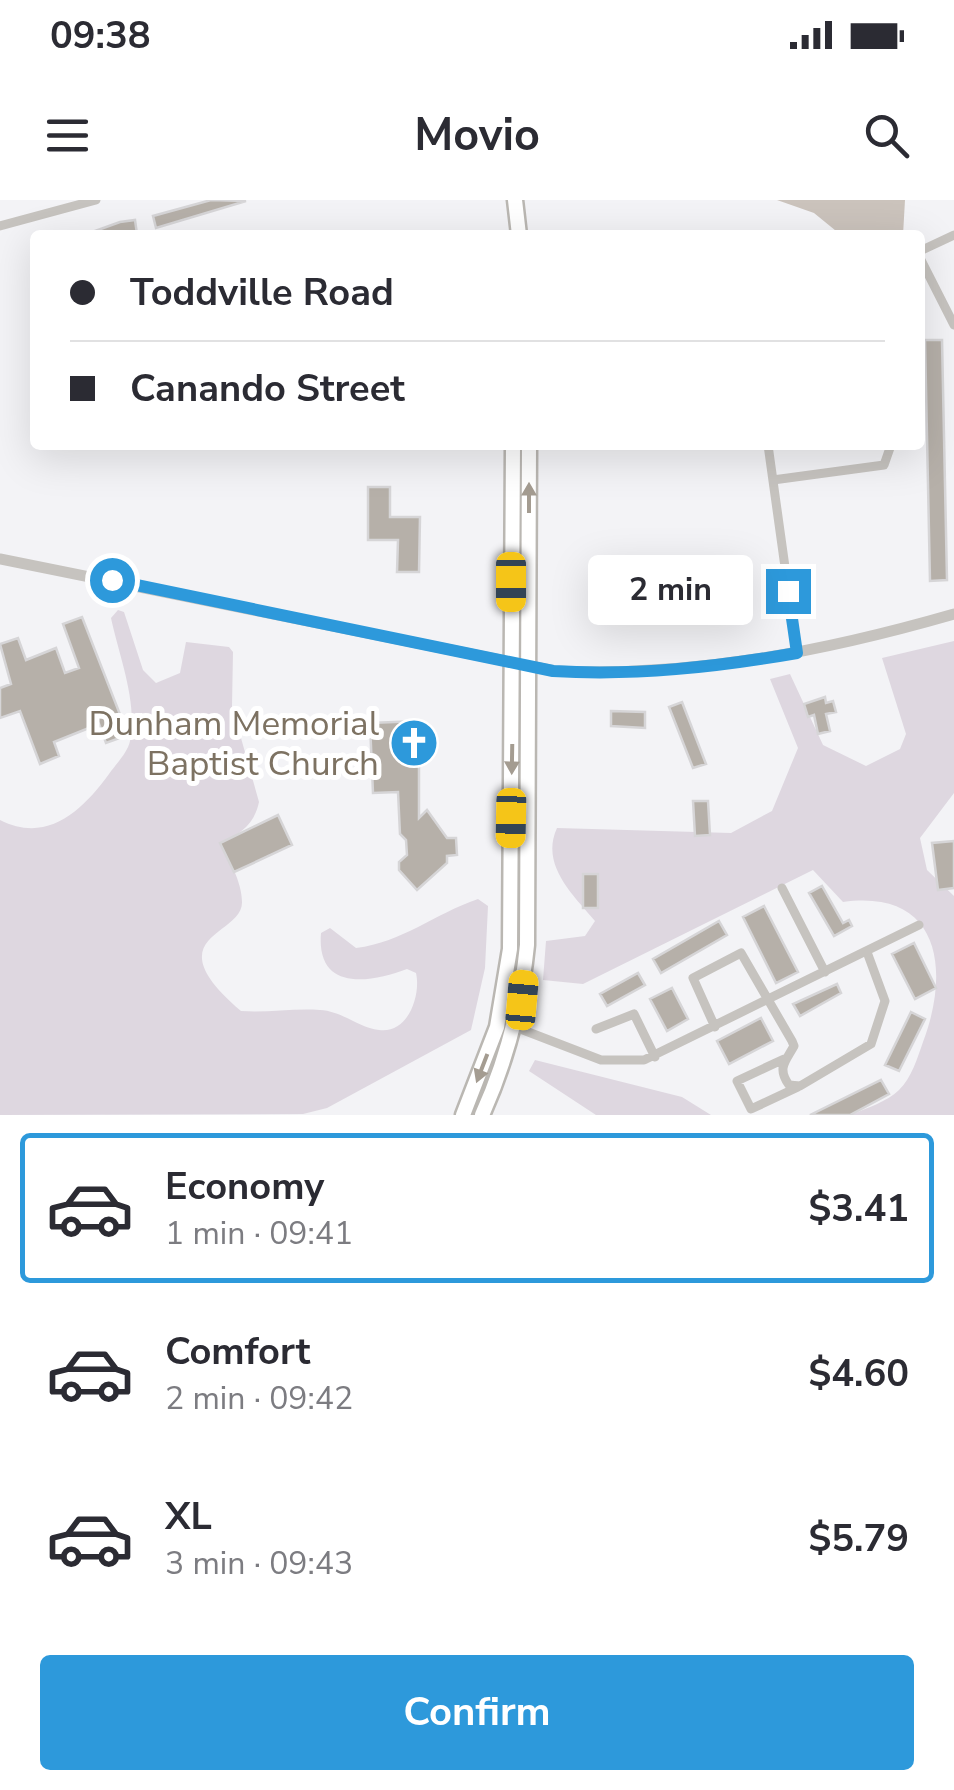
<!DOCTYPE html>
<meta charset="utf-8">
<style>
:root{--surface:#fff;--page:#f2f2f3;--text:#2b2b33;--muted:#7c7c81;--line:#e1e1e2;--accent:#2d99db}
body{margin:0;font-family:"Nunito Sans",sans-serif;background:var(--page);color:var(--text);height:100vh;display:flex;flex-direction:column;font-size:38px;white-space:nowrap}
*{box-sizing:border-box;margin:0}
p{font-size:32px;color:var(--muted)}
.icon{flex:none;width:55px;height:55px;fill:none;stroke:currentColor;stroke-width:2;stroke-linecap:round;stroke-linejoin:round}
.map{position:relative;height:915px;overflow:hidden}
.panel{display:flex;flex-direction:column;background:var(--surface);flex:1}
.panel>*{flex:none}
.guide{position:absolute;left:30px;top:30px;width:895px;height:220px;border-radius:10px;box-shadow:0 10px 40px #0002;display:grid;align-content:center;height:220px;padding:0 40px;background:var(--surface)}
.end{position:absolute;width:45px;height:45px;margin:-22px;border:12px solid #2d99db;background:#fff;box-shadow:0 0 0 5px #fff}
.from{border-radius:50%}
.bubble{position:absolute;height:70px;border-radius:10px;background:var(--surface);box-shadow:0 10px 40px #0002;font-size:32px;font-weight:700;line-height:70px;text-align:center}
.car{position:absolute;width:30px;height:60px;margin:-30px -15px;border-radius:12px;box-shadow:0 0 8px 2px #0007;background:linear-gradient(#f5c518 24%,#345 0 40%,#f5c518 0 76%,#345 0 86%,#f5c518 0)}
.guide b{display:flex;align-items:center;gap:35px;height:95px;font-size:38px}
.guide b+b{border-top:2px solid var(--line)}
.guide i{width:25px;height:25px;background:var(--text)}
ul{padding:18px 0 0;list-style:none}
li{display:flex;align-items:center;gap:30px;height:150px;margin:0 20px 15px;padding:0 20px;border:5px solid transparent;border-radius:10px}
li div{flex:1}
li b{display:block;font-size:38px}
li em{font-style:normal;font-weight:700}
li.on{border-color:var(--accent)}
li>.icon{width:90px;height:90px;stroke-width:1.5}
.primary-button{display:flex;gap:20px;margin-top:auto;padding:20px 40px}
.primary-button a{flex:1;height:115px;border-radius:10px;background:var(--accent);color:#fff;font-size:40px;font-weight:700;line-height:115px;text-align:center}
.status{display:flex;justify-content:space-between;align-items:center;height:70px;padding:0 50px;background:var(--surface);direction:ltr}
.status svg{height:28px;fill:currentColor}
header{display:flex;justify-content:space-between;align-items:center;height:130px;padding:0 40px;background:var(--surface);font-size:45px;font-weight:700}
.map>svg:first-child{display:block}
.green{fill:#ded7e0}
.water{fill:#cbc3bc}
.building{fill:#b6b0a9;stroke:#d6d5d7;stroke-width:2.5}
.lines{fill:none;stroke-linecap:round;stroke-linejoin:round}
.primary-casing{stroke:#bab7b2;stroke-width:19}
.minor{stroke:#c6c3bf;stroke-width:9}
.tertiary{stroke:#c6c3bf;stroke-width:11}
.primary{stroke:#fff;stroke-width:14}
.oneway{fill:#a49c91}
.route{stroke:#2d99db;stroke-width:12}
.labels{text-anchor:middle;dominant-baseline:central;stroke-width:10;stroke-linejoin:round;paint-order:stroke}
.poi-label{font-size:35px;fill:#7d7262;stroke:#fff;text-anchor:end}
</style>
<div class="status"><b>09:38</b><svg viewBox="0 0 49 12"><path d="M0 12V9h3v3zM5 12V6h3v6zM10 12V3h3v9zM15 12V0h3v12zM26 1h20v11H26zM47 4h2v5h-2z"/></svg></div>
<header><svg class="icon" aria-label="menu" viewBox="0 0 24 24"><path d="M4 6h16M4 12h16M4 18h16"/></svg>Movio<svg class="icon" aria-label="search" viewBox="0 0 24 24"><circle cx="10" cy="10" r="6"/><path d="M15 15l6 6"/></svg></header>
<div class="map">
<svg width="954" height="915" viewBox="0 0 954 915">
<rect width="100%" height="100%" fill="#f3f3f6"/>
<path class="green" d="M118,410L124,412L143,470L156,483L180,473L186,442L229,447L233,452L232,506L259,602C254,625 241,633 221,643C229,660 242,682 242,702C243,736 152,735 241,811C267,813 294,808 320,810C342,811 359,828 379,830C409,834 421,794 416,773L407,769C370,783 316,792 321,733L330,728L356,748C403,742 434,714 478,699L488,706L485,768L471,830L327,908L303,914L0,915V620C47,644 82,611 109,574C116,564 128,552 130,541C138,502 119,456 111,418Z
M954,441V593L920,638L927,670L954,696V915H851C866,908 887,902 899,890C912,877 917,859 923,842C951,768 939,689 843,702L813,670L583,784L543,780L546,741L585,736L595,721C573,695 540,665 557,628L731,633L772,611L798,548L770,479L790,474L823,545L866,566L900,549L906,534L882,458Z
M535,860L682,897L711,915H596L529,871Z"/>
<path class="water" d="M777,0H905L903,35H841L814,13Z"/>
<path class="building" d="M211,0L246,1L156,28L153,16Z
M135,20L137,34L84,35L120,22Z
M925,140H942L947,380L930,381Z
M368,287H390V317H420L419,372H397L398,340H368Z
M82,417L128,535L106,543L99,524L54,542L59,556L40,564L20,511L0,518V488L11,484L0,444L18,438L26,460L56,448L65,473L79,468L63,424Z
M825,497L826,503L833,501L836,512L826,514L830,531L818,534L814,515L808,517L804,504Z
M682,502L706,564L693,568L669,507Z
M611,511L645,512V528L611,526Z
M419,521V618L427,610L447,638H456L457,655L447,656V663L417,690L399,670V662L407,655L406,640L400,634L398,592L373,593L370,523Z
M693,601H708L710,635L695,636Z
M278,615L292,645L234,672L220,643Z
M954,641V688L938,690L932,643Z
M583,674H598V708H583Z
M822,686L843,723L849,720L852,726L834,736L809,693Z
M764,706L798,772L776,783L743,717Z
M719,721L727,735L661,773L653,759Z
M914,743L936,788L915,799L892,754Z
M638,773L645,785L607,806L600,794Z
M837,784L841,793L800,816L793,804Z
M672,788L688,819L667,831L650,799Z
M911,812L925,819L899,871L885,865Z
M761,818L773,841L729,864L717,841Z
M881,880L889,894L850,915H810Z"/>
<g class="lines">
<g class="primary-casing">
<path id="primary" d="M515,0L519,35
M463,915L497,827L510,749L513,245
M482,915C507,860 521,805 527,745L529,245"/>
</g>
<path class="minor" d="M0,26L96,0
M920,51L954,35
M920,58L954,125
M768,245L797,453
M773,280L884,265L891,245
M782,688L825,772
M510,825L601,860H644L919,725
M715,827L693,778L741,753L792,841L794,846C785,862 777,868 789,885L800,886L871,844L885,801L867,752
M596,829L634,814L655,857
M784,859L737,881L751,909L798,887"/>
<path class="tertiary" d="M0,359L555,471C692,477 822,452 954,414"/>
<use href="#primary" class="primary"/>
</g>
<defs><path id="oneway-solid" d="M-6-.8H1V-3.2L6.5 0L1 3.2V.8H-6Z" transform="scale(2.5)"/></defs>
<g class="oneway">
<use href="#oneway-solid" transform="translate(529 298) rotate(-90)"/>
<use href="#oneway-solid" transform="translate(512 559) rotate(91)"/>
<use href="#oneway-solid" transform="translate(482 868) rotate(111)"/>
</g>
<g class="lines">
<path class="route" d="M112,380L553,471C636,476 716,467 797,453L788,391"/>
</g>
<defs>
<g id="church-disc" transform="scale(2.5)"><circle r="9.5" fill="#2d99db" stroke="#fff"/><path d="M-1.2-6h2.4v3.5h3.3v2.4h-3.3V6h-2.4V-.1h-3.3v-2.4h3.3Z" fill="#fff"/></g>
</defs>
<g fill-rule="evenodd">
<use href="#church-disc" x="414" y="543"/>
</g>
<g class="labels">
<g class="poi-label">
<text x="379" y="523">Dunham Memorial<tspan x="379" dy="40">Baptist Church</tspan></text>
</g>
</g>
</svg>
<i class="end from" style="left:112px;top:380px"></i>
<i class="end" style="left:788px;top:391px"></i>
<div class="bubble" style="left:588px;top:355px;width:165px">2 min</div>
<i class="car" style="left:511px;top:382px;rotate:180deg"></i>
<i class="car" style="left:511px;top:618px;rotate:181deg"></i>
<i class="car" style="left:522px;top:800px;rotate:5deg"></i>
<div class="guide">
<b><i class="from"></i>Toddville Road</b>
<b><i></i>Canando Street</b>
</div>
</div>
<section class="panel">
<ul>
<li class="on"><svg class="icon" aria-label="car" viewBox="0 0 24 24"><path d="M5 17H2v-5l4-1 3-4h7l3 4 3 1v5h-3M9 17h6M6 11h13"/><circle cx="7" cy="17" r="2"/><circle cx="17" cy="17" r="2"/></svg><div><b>Economy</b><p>1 min · 09:41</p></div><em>$3.41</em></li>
<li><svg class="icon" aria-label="car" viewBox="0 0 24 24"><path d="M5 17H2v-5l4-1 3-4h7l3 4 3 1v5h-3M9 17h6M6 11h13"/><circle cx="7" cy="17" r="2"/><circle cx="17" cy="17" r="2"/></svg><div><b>Comfort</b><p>2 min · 09:42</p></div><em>$4.60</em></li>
<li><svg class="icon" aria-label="car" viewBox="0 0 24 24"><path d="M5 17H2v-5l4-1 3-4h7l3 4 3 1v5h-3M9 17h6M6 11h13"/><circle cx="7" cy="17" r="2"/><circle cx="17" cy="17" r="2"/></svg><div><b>XL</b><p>3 min · 09:43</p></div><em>$5.79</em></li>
</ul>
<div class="primary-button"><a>Confirm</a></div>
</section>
